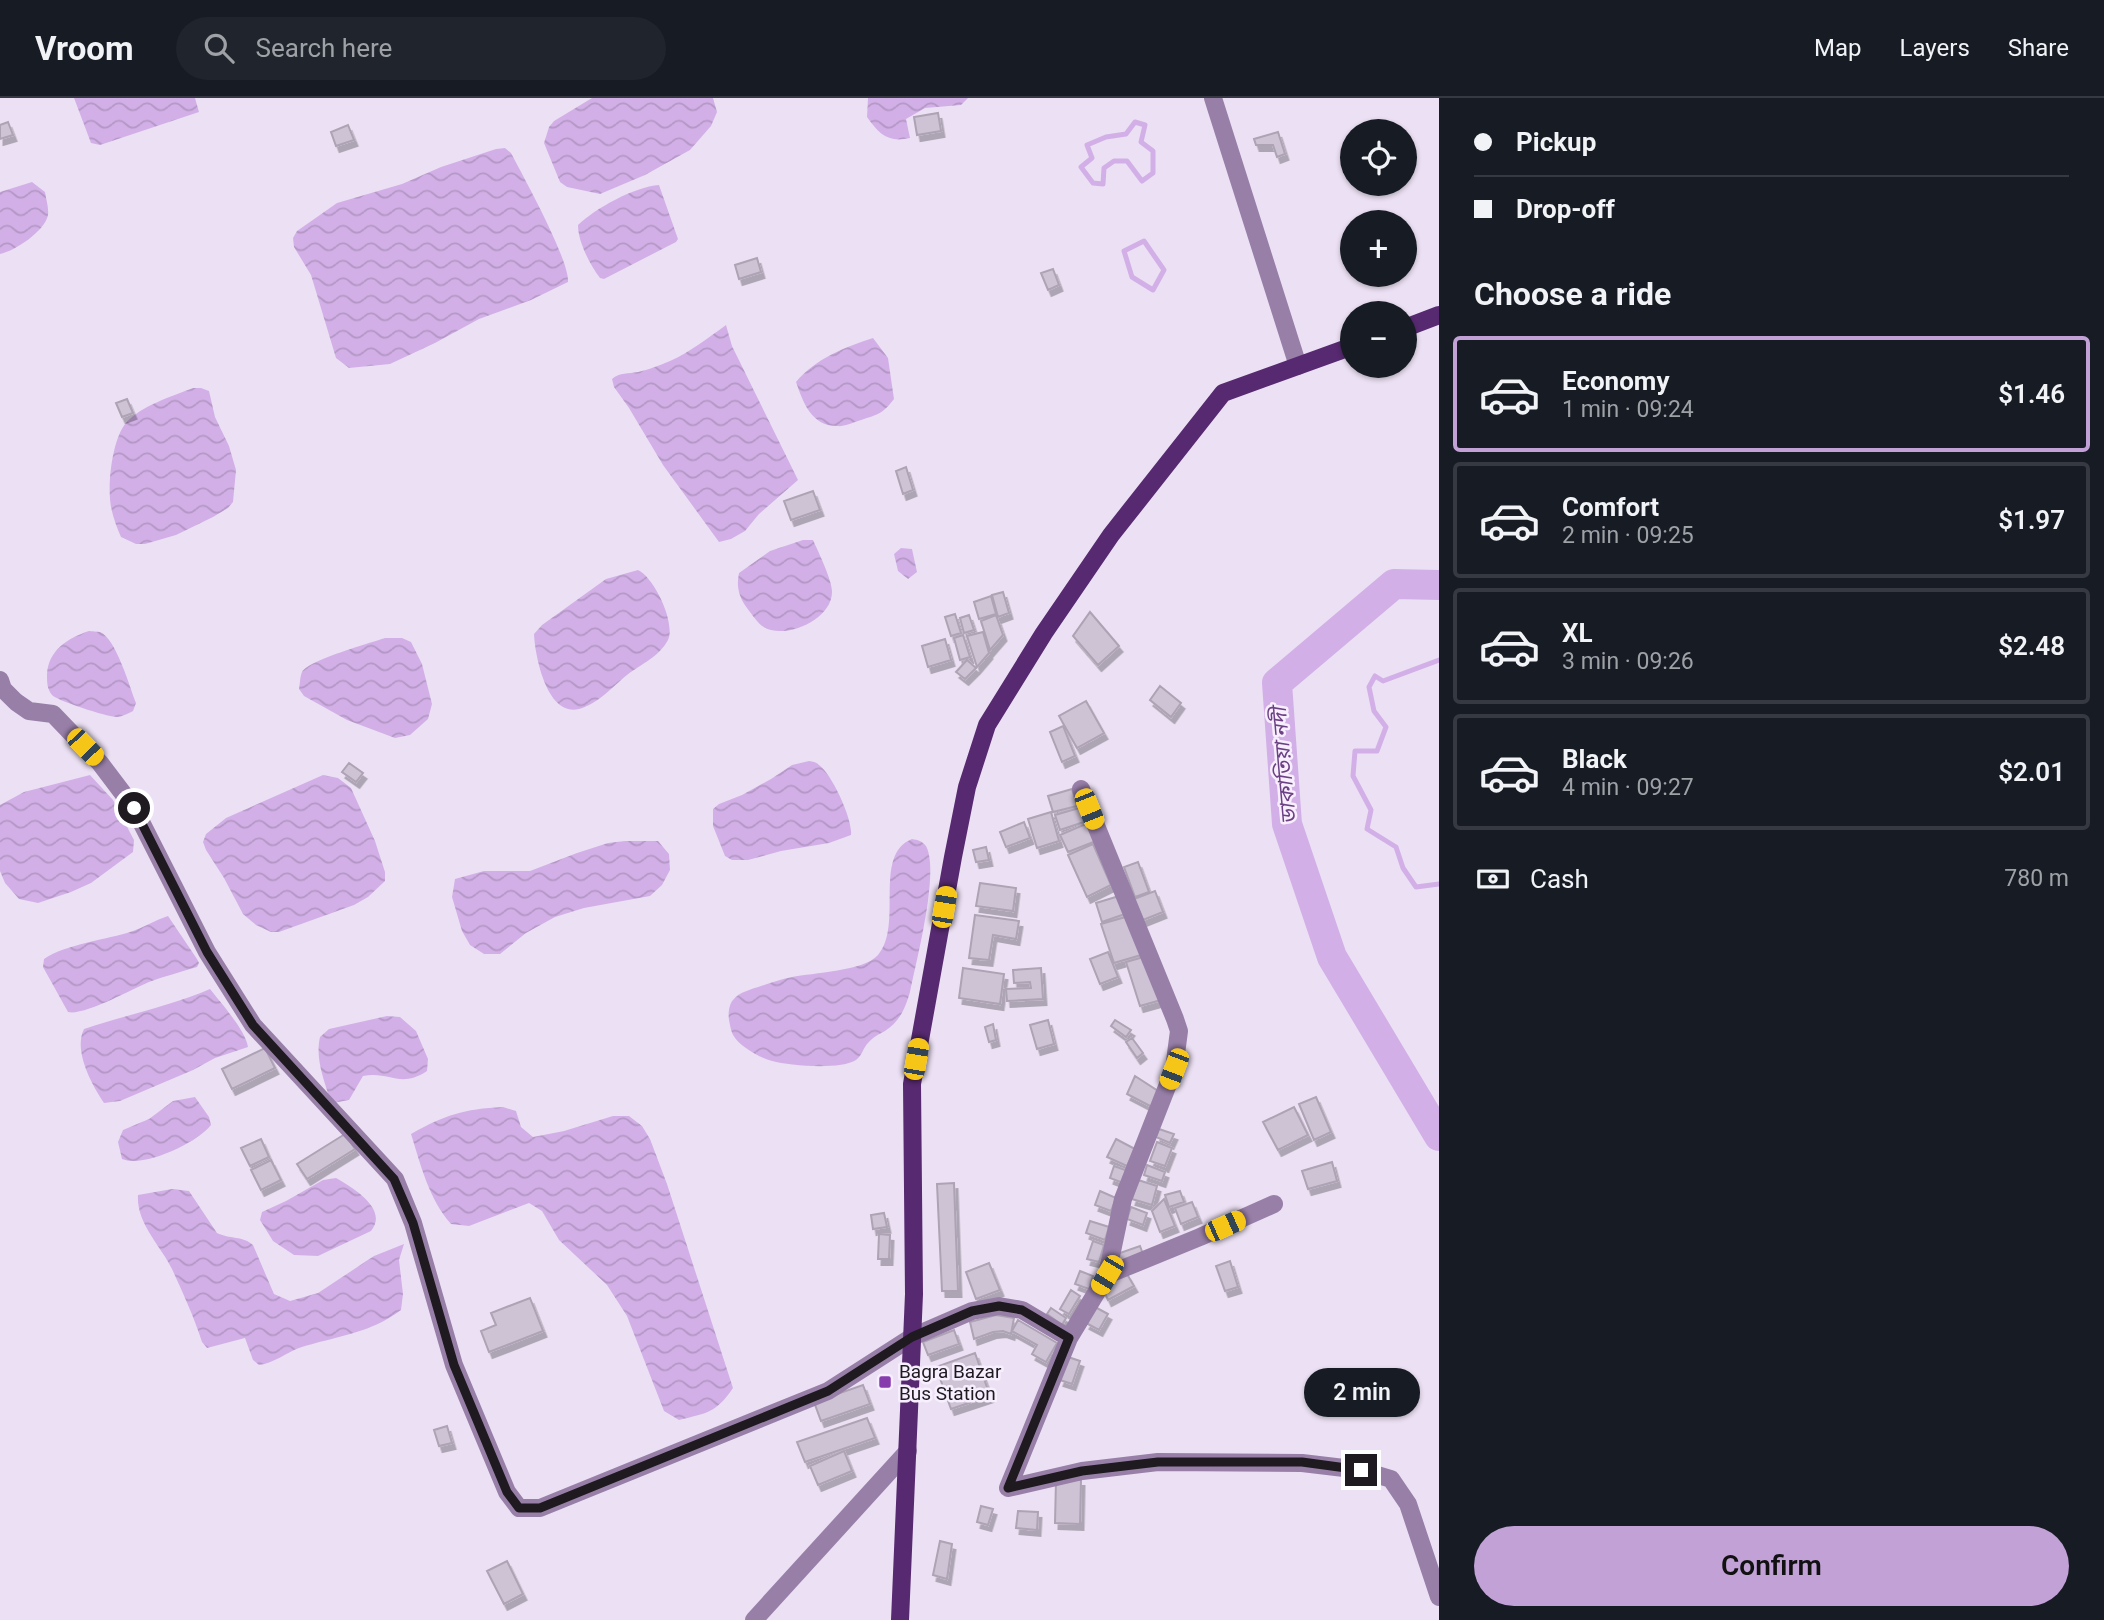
<!DOCTYPE html>
<meta charset="utf-8">
<style>
:root{--surface:#171b24;--page:#20242c;--text:#f1f3f6;--muted:#9ea1a6;--line:#363941;--accent:#c1a1d6}
body{margin:0;font-family:Roboto,"Noto Sans Bengali",sans-serif;background:var(--page);color:var(--text);height:100vh;display:flex;flex-direction:column;font-size:26px;white-space:nowrap}
*{box-sizing:border-box;margin:0}
p{font-size:23px;color:var(--muted)}
.icon{flex:none;width:38px;height:38px;fill:none;stroke:currentColor;stroke-width:2;stroke-linecap:round;stroke-linejoin:round}
.map{position:relative;flex:1;overflow:hidden}
.details{display:flex;flex-direction:column;background:var(--surface);width:665px}
.details>*{flex:none}
.banner{display:grid;align-content:center;height:154px;padding:0 35px;background:var(--surface)}
.tools{position:absolute;left:1340px;top:21px;display:grid;gap:14px}
.tools a{display:grid;place-items:center;width:77px;height:77px;border-radius:50%;background:var(--surface);box-shadow:0 2px 5px #0004;font-size:35px}
.end{position:absolute;width:32px;height:32px;margin:-16px;border:9px solid #1e1a20;background:#fff;box-shadow:0 0 0 4px #fff}
.from{border-radius:50%}
.bubble{position:absolute;height:49px;border-radius:24px;background:var(--surface);box-shadow:0 2px 5px #0004;font-size:23px;font-weight:600;line-height:49px;text-align:center}
.car{position:absolute;width:21px;height:42px;margin:-21px -10px;border-radius:9px;box-shadow:0 0 5px 2px #0007;background:linear-gradient(#f5c518 24%,#345 0 40%,#f5c518 0 76%,#345 0 86%,#f5c518 0)}
.banner b{display:flex;align-items:center;gap:24px;height:66px;font-size:26px}
.banner b+b{border-top:2px solid var(--line)}
.banner i{width:18px;height:18px;background:var(--text)}
ul{padding:0;list-style:none}
li{display:flex;align-items:center;gap:21px;height:116px;margin:0 14px 10px;padding:0 21px;border:4px solid var(--line);border-radius:7px}
li div{flex:1}
li b{display:block;font-size:26px}
li em{font-style:normal;font-weight:600}
li.selected{border-color:var(--accent)}
li>.icon{width:63px;height:63px;stroke-width:1.5}
h2{padding:0 35px;font-size:32px;line-height:84px}
.pay{display:flex;align-items:center;gap:18px;height:77px;padding:0 35px;font-size:26px}
.pay p{margin-inline-start:auto}
.button{display:flex;gap:14px;margin-top:auto;padding:14px 35px}
.button a{flex:1;height:80px;border-radius:42px;background:var(--accent);color:#111;font-size:28px;font-weight:600;line-height:80px;text-align:center}
header{display:flex;align-items:center;gap:42px;box-sizing:border-box;height:98px;padding:0 35px;background:var(--surface);border-bottom:2px solid var(--line)}
header strong{font-size:33px}
nav{display:flex;gap:38px;margin-inline-start:auto;font-size:24px}
.search{width:490px;height:63px;background:var(--page);display:flex;align-items:center;gap:18px;box-sizing:border-box;padding:0 24px;border-radius:38px;color:var(--muted);font-size:26px}
main{display:flex;flex:1;min-height:0}
.map>svg:first-child{display:block}
.water{fill:url(#water-waves)}
.lines{fill:none;stroke-linecap:round;stroke-linejoin:round}
.stream{stroke:#d2b0e7;stroke-width:5}
.river{stroke:#d2b0e7;stroke-width:30}
.building{fill:#cec3d5;stroke:#ada3b4;stroke-width:2;filter:url(#shadow)}
.street{stroke:#987fa8;stroke-width:18}
.primary{stroke:#572970;stroke-width:18}
.route{stroke:#1e1a20;stroke-width:9}
.poi-dot{fill:#873cae;stroke:#f8effe;stroke-width:2.5}
.labels{text-anchor:middle;dominant-baseline:central;stroke-width:5;stroke-linejoin:round;paint-order:stroke}
.poi-label{font-size:19px;fill:#1e1a20;stroke:#f8effe;text-anchor:start}
.water-label{font-size:21px;font-style:italic;fill:#6c4184;stroke:#f8effe}
</style>
<header>
<strong>Vroom</strong>
<div class="search"><svg class="icon" aria-label="search" viewBox="0 0 24 24"><circle cx="10" cy="10" r="6"/><path d="M15 15l6 6"/></svg>Search here</div>
<nav><a>Map</a><a>Layers</a><a>Share</a></nav>
</header>
<main>
<div class="map">
<svg width="1439" height="1522" viewBox="0 0 1439 1522">
<defs>
<pattern id="water-waves" width="16" height="10" patternUnits="userSpaceOnUse" patternTransform="scale(1.75)"><rect width="16" height="10" fill="#d2b0e7"/><path d="M0 5q4-4 8 0t8 0" fill="none" stroke="#b497c6"/></pattern>
<filter id="shadow"><feDropShadow dx="3.5" dy="6" stdDeviation="0" flood-color="#0004"/></filter>
</defs>
<rect width="100%" height="100%" fill="#ece1f4"/>
<path class="water" d="M74,0H195L199,14L100,47L91,45Z
M592,0H713L717,14L711,28L690,52L645,77L600,96L567,89L560,84L544,45L549,29L554,23Z
M868,0H968L961,7L925,10L906,21L910,40C888,45 879,36 867,19Z
M505,50L511,55C523,78 570,163 568,184L531,202L479,221L435,245L390,266L349,270L336,260L311,177L294,149L293,140L297,133L337,105L402,86L441,69L496,51Z
M32,84L45,94C46,101 49,110 48,117C45,133 15,153 0,156V94Z
M659,87L678,141L676,144L604,181L600,180C590,167 578,144 578,127C596,110 634,89 659,87Z
M726,227L732,248L798,382L759,416L745,433L731,441L719,444L663,367L629,310L614,289L612,281C620,274 628,276 638,274C648,272 660,267 670,263C690,254 708,240 726,227Z
M873,240L888,260L894,301C882,317 876,317 858,323C852,325 843,329 837,328C811,328 803,304 796,284C815,261 845,249 873,240Z
M193,290H201L209,293L215,319L229,348L236,372L233,404L228,410L213,419L176,437L145,446H136L121,439C117,430 113,419 111,409C107,388 112,341 126,325C140,308 173,298 193,290Z
M803,442H813C818,453 832,482 832,493C833,519 793,538 771,532C760,530 754,519 747,510C739,499 736,489 739,475L770,453Z
M901,450L912,451L917,474L908,481L898,473L894,456Z
M638,472C654,479 676,525 668,542C659,559 641,566 627,577C612,589 598,606 579,611C547,619 535,558 534,536L542,527L606,481Z
M89,533C90,533 99,534 100,534C116,540 130,590 136,605L133,613C129,615 123,618 118,619C110,620 55,602 52,597C47,591 47,584 47,577C48,552 68,540 89,533Z
M385,540H402L411,544L422,566L432,606L428,621L410,637L395,640L347,622L304,598L299,591C300,586 300,578 302,574C309,562 370,545 385,540Z
M809,663C814,664 816,664 819,667C832,676 853,722 851,737L829,745L781,753L748,762H732L725,758L713,728V711L719,706L742,697L771,681L792,667Z
M90,677L113,702L134,742L133,754L91,785L71,794L38,805L19,801L5,785L0,773V707L24,694Z
M323,677L338,680L351,690L375,743L385,774V783L368,799L354,807L279,834H271L256,827L243,816L224,780L206,752L203,744L206,736L226,720Z
M912,741C918,742 922,743 926,748C940,773 916,864 910,894C905,911 900,923 885,933C879,936 872,940 868,945C863,950 862,958 856,962C841,972 790,968 772,963C760,960 739,948 733,937C731,933 730,927 729,922C728,916 729,906 733,902C739,894 752,891 761,888C771,885 781,881 792,879C812,875 864,873 878,857C904,827 872,757 912,741Z
M625,743H658L669,756L670,772L662,787L650,798L584,810L555,819L526,835L500,856H484L470,847L462,833L452,799L455,781L484,773H530L577,755L608,745Z
M168,818L197,861L199,865L197,869C181,874 165,878 149,884C132,891 84,918 68,914L43,869L44,861C66,846 106,842 133,833C145,829 155,822 168,818Z
M210,891C221,905 246,933 248,949L215,960L193,972L120,1003L104,1005C92,987 73,953 84,931C126,917 170,908 210,891Z
M387,918L400,919L416,933L428,961L427,973C400,991 390,973 363,978L349,1002L333,1005L330,1002C324,981 315,961 320,939L329,931Z
M195,999L209,1019L211,1027C197,1045 144,1070 122,1061L118,1044L123,1032L149,1021L173,1003Z
M503,1009L516,1013L521,1029L533,1039L564,1033L613,1018H629L642,1028L650,1041L667,1086L733,1290C716,1315 707,1315 679,1322L664,1313L627,1218L607,1187L559,1142L542,1113L529,1105L469,1128L451,1126C429,1101 421,1068 411,1036C445,1017 463,1011 503,1009Z
M336,1080C353,1090 389,1111 371,1133L318,1158L294,1157L273,1143L260,1122L262,1114L286,1103L323,1082Z
M172,1091L189,1093L217,1135C229,1141 244,1138 253,1147L274,1196L290,1203L318,1195L374,1158L404,1146L399,1162L403,1196L401,1212C369,1236 336,1238 299,1250C286,1255 274,1265 259,1267L253,1262L245,1240L207,1250L202,1244C194,1219 183,1195 172,1171C161,1148 136,1125 138,1097Z"/>
<g class="lines">
<path class="stream" d="M1135,24L1145,27L1141,44L1153,53V75L1142,83L1127,63H1114L1104,70L1103,86L1093,85L1081,69L1092,60L1087,47L1106,39L1126,36Z
M1144,143L1164,172L1153,192L1132,179L1124,153Z
M1439,562L1383,583L1375,578L1369,589L1374,613L1386,629L1377,653H1355L1353,678L1371,712L1367,731L1396,749L1403,770L1416,789L1439,786"/>
<path class="river" d="M1439,487L1394,486L1277,585L1287,726L1332,859L1439,1038"/>
</g>
<path class="building" d="M938,15L941,33L917,37L914,19Z
M8,24L13,37L0,41V27Z
M348,27L354,42L336,48L331,34Z
M1278,34L1285,56L1277,59L1273,47H1256L1254,41Z
M757,160L761,174L739,181L735,167Z
M1053,171L1059,187L1048,192L1041,175Z
M127,301L133,315L122,319L116,305Z
M906,369L913,392L903,396L896,373Z
M813,393L820,412L791,422L784,403Z
M1003,494L1009,515L998,519L992,497Z
M991,498L996,516L979,521L974,504Z
M1090,514L1119,548L1098,567L1073,538Z
M955,516L961,535L951,538L945,519Z
M969,517L974,532L964,535L960,520Z
M996,517L1003,537L990,552L981,523Z
M983,534L989,555L977,569L967,538Z
M963,537L970,559L960,562L954,540Z
M945,541L951,562L928,569L922,548Z
M967,562L976,570L965,581L956,574Z
M1160,588L1181,605L1171,619L1150,602Z
M1086,603L1104,635L1077,650L1059,618Z
M1063,628L1075,658L1062,664L1050,634Z
M349,665L363,675L356,684L342,674Z
M1072,691L1077,708L1053,714L1048,698Z
M1079,710L1084,724L1060,732L1055,717Z
M1051,714L1059,743L1037,750L1028,721Z
M1024,724L1030,740L1006,749L1000,734Z
M1088,725L1096,743L1068,754L1060,737Z
M1093,746L1111,787L1087,799L1068,757Z
M986,749L989,762L976,764L973,752Z
M1138,764L1149,794L1135,799L1124,769Z
M980,785L1016,790L1013,813L976,808Z
M1155,793L1163,814L1143,822L1134,801Z
M1119,798L1125,816L1102,824L1096,805Z
M975,817L1019,823L1016,841L993,837L989,862L969,860Z
M1129,818L1141,857L1114,865L1101,826Z
M1108,854L1118,879L1100,886L1090,861Z
M1147,858L1161,902L1140,908L1126,864Z
M963,870L1004,876L1000,906L959,900Z
M1041,870L1043,901L1007,903L1006,891L1031,890L1030,884L1014,885L1013,872Z
M1048,922L1054,946L1037,951L1030,927Z
M1115,922L1131,932L1126,939L1111,928Z
M993,926L996,942L989,944L985,929Z
M1132,940L1143,955L1137,960L1126,944Z
M265,950L275,970L232,991L222,971Z
M1135,978L1158,993L1152,1009L1127,996Z
M1316,999L1331,1034L1314,1042L1299,1006Z
M1294,1009L1308,1037L1278,1052L1263,1024Z
M1159,1031L1174,1036L1170,1045L1156,1039Z
M345,1036L355,1051L307,1081L297,1066Z
M261,1041L269,1059L250,1068L241,1050Z
M1116,1041L1135,1051L1127,1068L1107,1059Z
M1157,1044L1172,1050L1165,1068L1150,1063Z
M271,1062L281,1082L261,1092L251,1072Z
M1332,1064L1337,1083L1308,1091L1302,1073Z
M1147,1067L1165,1074L1162,1083L1144,1077Z
M1114,1068L1128,1073L1123,1085L1110,1080Z
M1138,1082L1157,1088L1152,1107L1132,1101Z
M954,1085L958,1193H942L937,1086Z
M1100,1093L1116,1100L1111,1113L1095,1107Z
M1180,1093L1184,1104L1169,1109L1165,1097Z
M1164,1101L1175,1128L1160,1134L1152,1113Z
M1192,1104L1198,1119L1181,1126L1175,1110Z
M1131,1109L1147,1115L1143,1127L1127,1121Z
M884,1115L887,1129L873,1131L871,1117Z
M1090,1123L1109,1129L1105,1142L1086,1135Z
M879,1136L890,1137L889,1161H878Z
M1093,1143L1104,1147L1099,1164L1087,1161Z
M1140,1148L1144,1159L1118,1169L1114,1157Z
M1230,1163L1238,1189L1225,1193L1216,1168Z
M989,1165L1000,1192L976,1201L966,1174Z
M1080,1173L1093,1178L1089,1191L1075,1186Z
M1127,1176L1134,1188L1108,1202L1102,1189Z
M1071,1192L1080,1198L1069,1216L1060,1211Z
M530,1200L543,1233L489,1254L481,1233L496,1227L491,1215Z
M1095,1209L1108,1216L1099,1232L1086,1225Z
M1051,1210L1066,1220L1062,1227L1047,1216Z
M996,1217L1014,1220L1011,1236L1003,1233L993,1234L974,1241L970,1224Z
M1018,1222L1057,1245L1046,1264L1032,1256L1037,1247L1012,1233Z
M954,1232L959,1246L928,1257L923,1244Z
M975,1255L990,1298L951,1311L936,1269Z
M1068,1259L1080,1263L1072,1286L1060,1282Z
M863,1287L870,1306L821,1323L814,1304Z
M867,1320L875,1340L805,1364L797,1344Z
M447,1328L452,1345L439,1348L434,1332Z
M844,1353L852,1373L818,1387L810,1368Z
M1056,1382H1081L1080,1426L1055,1425Z
M981,1408L993,1411L988,1427L977,1424Z
M1018,1413L1038,1414L1037,1432L1016,1430Z
M940,1443L952,1446L947,1481L933,1477Z
M507,1463L523,1496L504,1506L487,1473Z"/>
<g class="lines">
<path class="street" d="M1213,0L1298,268
M0,582L3,591L16,604L29,613L53,616L100,665L134,710L207,854L253,927L395,1081L413,1125L454,1267L507,1394L519,1410H540L828,1293L912,1239L972,1213L999,1208L1022,1212L1069,1240
M1081,691L1175,921L1179,933L1174,971L1123,1101L1107,1177L1069,1240L1008,1390L1082,1373L1158,1364L1302,1365L1361,1372L1391,1381L1408,1406L1439,1499
M1107,1177L1200,1139L1274,1106
M754,1522L908,1353"/>
<path class="primary" d="M1405,230L1439,217
M900,1522L914,1196L912,986L953,759L967,689L987,627L1044,535L1111,437L1223,295L1353,248"/>
</g>
<g class="lines">
<path class="route" d="M134,710L207,854L253,927L394,1081L413,1125L454,1267L507,1394L519,1410H540L828,1293L912,1239L972,1213L999,1208L1022,1212L1069,1240L1008,1390L1082,1373L1158,1364H1302L1361,1372"/>
</g>
<rect class="poi-dot" x="878" y="1277" width="14" height="14" rx="3.5"/>
<g class="labels">
<g class="poi-label">
<text x="899" y="1273">Bagra Bazar<tspan x="899" dy="22">Bus Station</tspan></text>
</g>
<g class="water-label">
<text transform="translate(1284 668) rotate(-95)">ডাকাতিয়া নদী</text>
</g>
</g>
</svg>
<div class="tools">
<a><svg class="icon" aria-label="locate" viewBox="0 0 24 24"><circle cx="12" cy="12" r="6"/><path d="M12 2v4M12 18v4M2 12h4M18 12h4"/></svg></a>
<a>+</a>
<a>−</a>
</div>
<i class="end from" style="left:134px;top:710px"></i>
<i class="end" style="left:1361px;top:1372px"></i>
<div class="bubble" style="left:1304px;top:1270px;width:116px">2 min</div>
<i class="car" style="left:85px;top:649px;rotate:136deg"></i>
<i class="car" style="left:1089px;top:711px;rotate:158deg"></i>
<i class="car" style="left:944px;top:809px;rotate:10deg"></i>
<i class="car" style="left:916px;top:961px;rotate:10deg"></i>
<i class="car" style="left:1174px;top:971px;rotate:201deg"></i>
<i class="car" style="left:1225px;top:1128px;rotate:66deg"></i>
<i class="car" style="left:1107px;top:1177px;rotate:211deg"></i>
</div>
<section class="details">
<div class="banner">
<b><i class="from"></i>Pickup</b>
<b><i></i>Drop-off</b>
</div>
<h2>Choose a ride</h2>
<ul>
<li class="selected"><svg class="icon" aria-label="car" viewBox="0 0 24 24"><path d="M5 17H2v-5l4-1 3-4h7l3 4 3 1v5h-3M9 17h6M6 11h13"/><circle cx="7" cy="17" r="2"/><circle cx="17" cy="17" r="2"/></svg><div><b>Economy</b><p>1 min · 09:24</p></div><em>$1.46</em></li>
<li><svg class="icon" aria-label="car" viewBox="0 0 24 24"><path d="M5 17H2v-5l4-1 3-4h7l3 4 3 1v5h-3M9 17h6M6 11h13"/><circle cx="7" cy="17" r="2"/><circle cx="17" cy="17" r="2"/></svg><div><b>Comfort</b><p>2 min · 09:25</p></div><em>$1.97</em></li>
<li><svg class="icon" aria-label="car" viewBox="0 0 24 24"><path d="M5 17H2v-5l4-1 3-4h7l3 4 3 1v5h-3M9 17h6M6 11h13"/><circle cx="7" cy="17" r="2"/><circle cx="17" cy="17" r="2"/></svg><div><b>XL</b><p>3 min · 09:26</p></div><em>$2.48</em></li>
<li><svg class="icon" aria-label="car" viewBox="0 0 24 24"><path d="M5 17H2v-5l4-1 3-4h7l3 4 3 1v5h-3M9 17h6M6 11h13"/><circle cx="7" cy="17" r="2"/><circle cx="17" cy="17" r="2"/></svg><div><b>Black</b><p>4 min · 09:27</p></div><em>$2.01</em></li>
</ul>
<div class="pay"><svg class="icon" aria-label="cash" viewBox="0 0 24 24"><path d="M3 7h18v10H3z"/><circle cx="12" cy="12" r="2"/></svg>Cash<p>780 m</p></div>
<div class="button"><a>Confirm</a></div>
</section>
</main>
